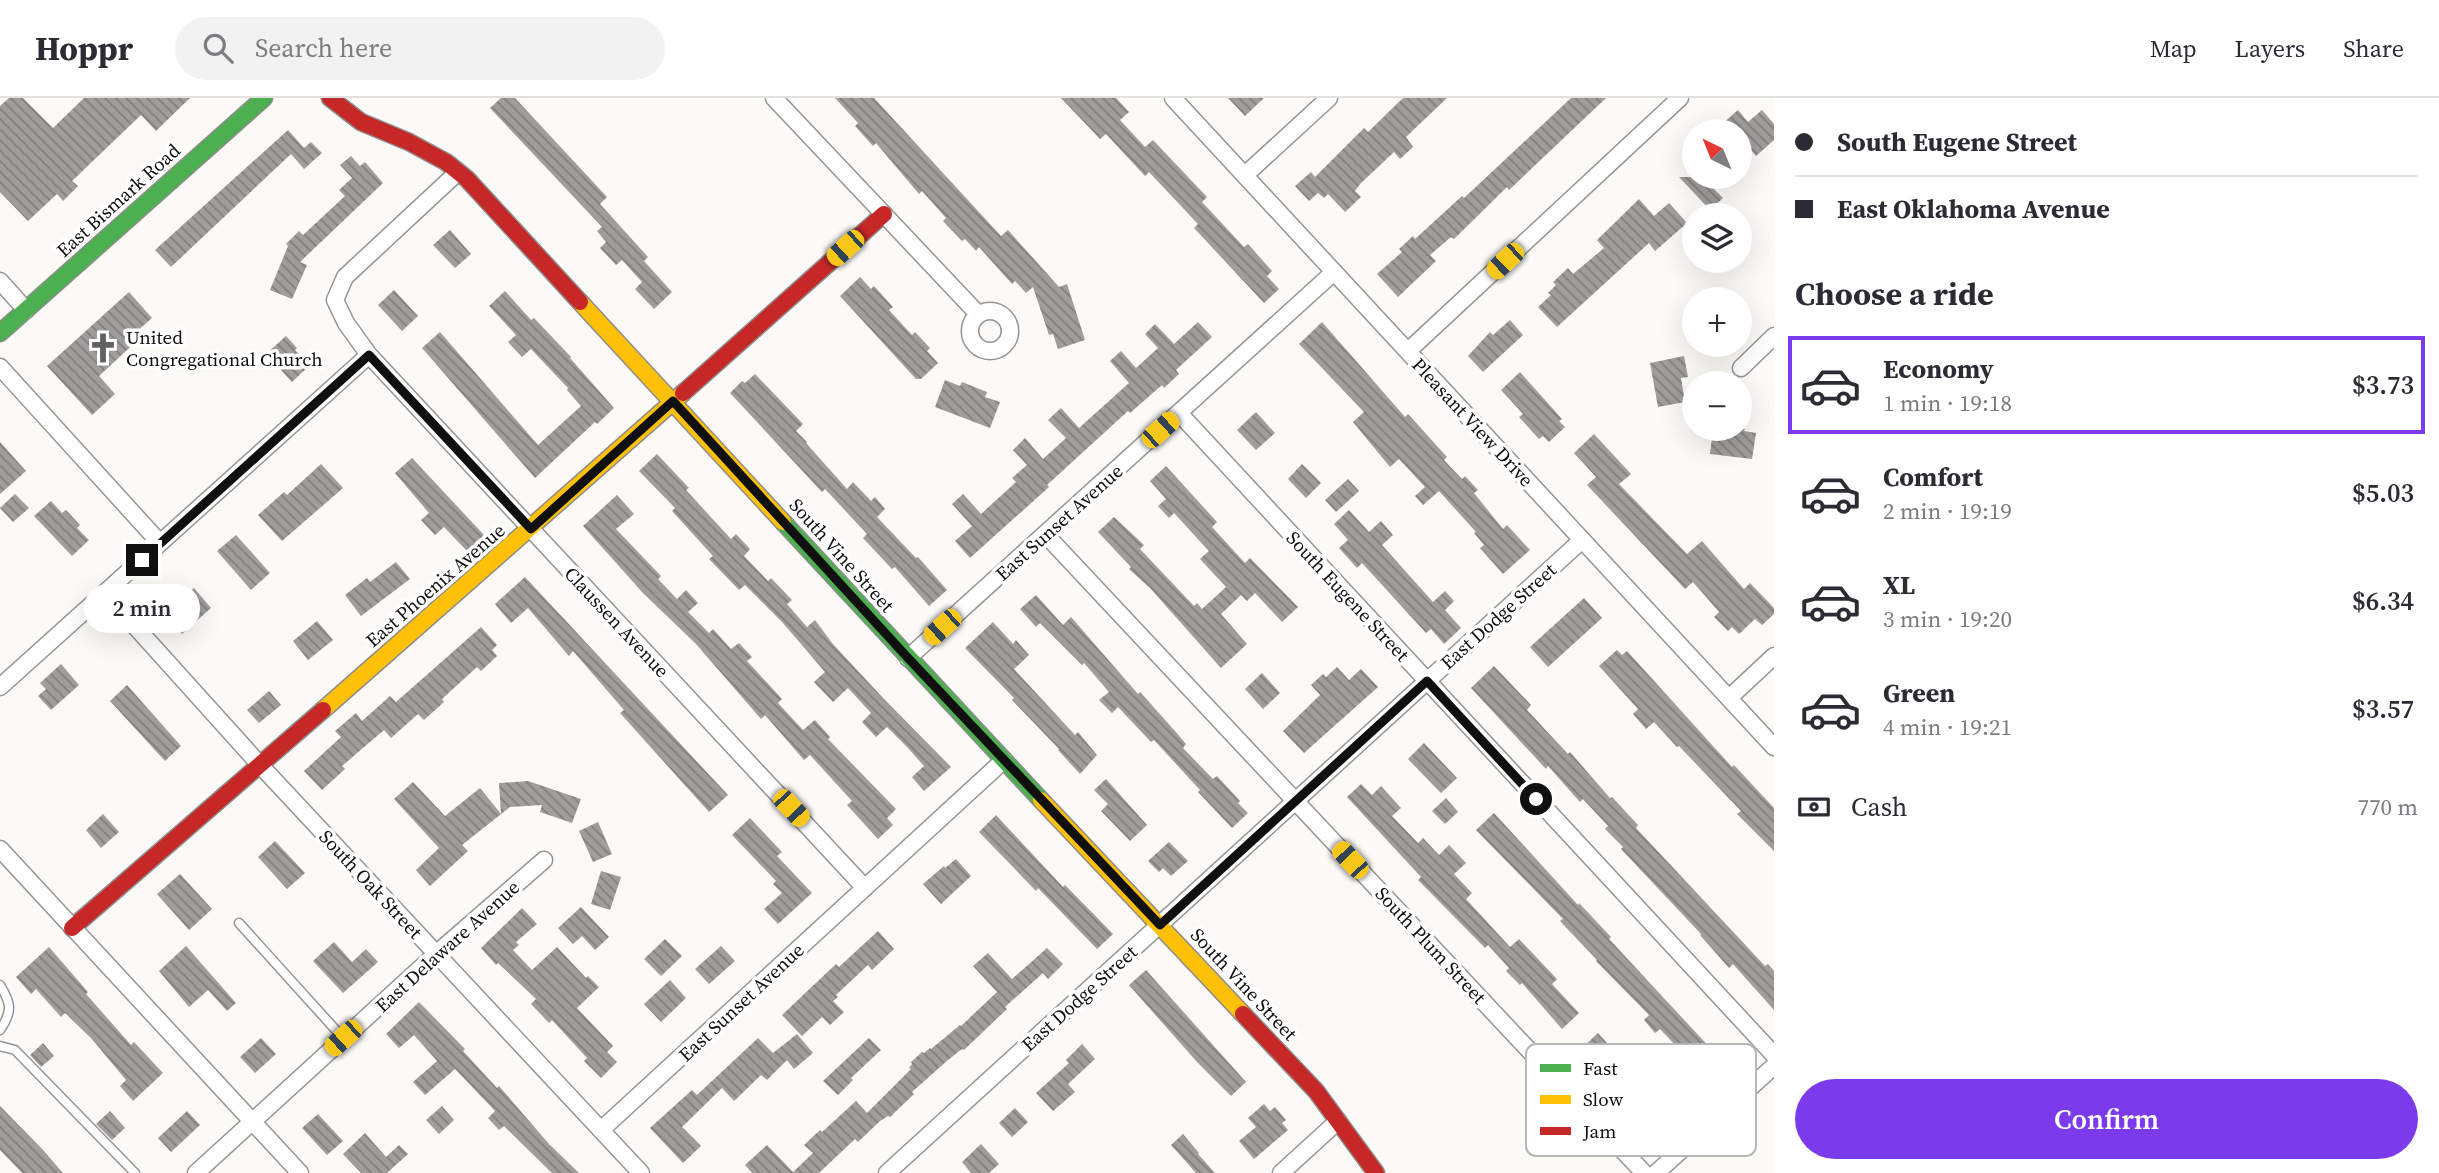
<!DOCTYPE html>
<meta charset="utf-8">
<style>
:root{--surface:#fff;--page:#f2f2f3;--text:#2b2b33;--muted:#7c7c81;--line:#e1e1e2;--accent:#7c3aed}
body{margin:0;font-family:"Source Serif 4",serif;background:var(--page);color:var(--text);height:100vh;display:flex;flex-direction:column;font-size:26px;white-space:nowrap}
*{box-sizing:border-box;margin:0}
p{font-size:23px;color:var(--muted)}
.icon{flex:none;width:38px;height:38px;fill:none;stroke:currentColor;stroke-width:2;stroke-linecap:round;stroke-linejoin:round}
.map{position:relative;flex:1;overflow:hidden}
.details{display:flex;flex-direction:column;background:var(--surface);width:665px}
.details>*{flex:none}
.hud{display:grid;align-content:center;height:154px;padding:0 21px;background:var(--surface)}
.needle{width:46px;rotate:317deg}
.fabs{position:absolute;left:1682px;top:21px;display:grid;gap:14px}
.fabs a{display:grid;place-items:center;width:70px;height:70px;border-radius:50%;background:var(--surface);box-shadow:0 7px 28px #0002;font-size:35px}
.end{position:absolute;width:32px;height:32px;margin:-16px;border:9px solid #101010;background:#fff;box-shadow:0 0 0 4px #fff}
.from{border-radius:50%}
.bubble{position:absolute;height:49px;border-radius:24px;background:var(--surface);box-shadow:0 7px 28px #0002;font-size:23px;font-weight:600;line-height:49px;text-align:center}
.car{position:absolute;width:21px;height:42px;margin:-21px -10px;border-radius:9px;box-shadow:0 0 5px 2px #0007;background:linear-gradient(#f5c518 24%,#345 0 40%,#f5c518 0 76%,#345 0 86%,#f5c518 0)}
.hud b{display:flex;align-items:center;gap:24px;height:66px;font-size:26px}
.hud b+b{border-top:2px solid var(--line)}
.hud i{width:18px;height:18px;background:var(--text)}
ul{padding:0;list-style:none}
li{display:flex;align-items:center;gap:21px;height:98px;margin:0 14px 10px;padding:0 7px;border:4px solid transparent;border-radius:0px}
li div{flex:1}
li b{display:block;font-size:26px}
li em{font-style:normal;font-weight:600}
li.current{border-color:var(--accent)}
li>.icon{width:63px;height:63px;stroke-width:1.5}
h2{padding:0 21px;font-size:32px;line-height:84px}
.pay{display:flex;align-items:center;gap:18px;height:77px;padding:0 21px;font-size:26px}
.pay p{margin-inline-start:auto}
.cta{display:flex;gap:14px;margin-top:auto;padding:14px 21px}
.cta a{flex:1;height:80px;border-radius:42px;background:var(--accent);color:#fff;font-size:28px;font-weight:600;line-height:80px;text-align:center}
header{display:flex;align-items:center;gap:42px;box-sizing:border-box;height:98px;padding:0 35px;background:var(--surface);border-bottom:2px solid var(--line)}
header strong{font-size:33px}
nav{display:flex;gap:38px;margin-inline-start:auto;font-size:24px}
.search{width:490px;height:63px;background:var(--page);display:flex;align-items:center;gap:18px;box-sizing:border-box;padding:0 24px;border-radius:38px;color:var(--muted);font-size:26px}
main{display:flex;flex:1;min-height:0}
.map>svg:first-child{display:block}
.building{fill:url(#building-back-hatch)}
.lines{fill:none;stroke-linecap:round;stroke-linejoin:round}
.lane-casing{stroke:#969594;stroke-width:11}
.street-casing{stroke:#969594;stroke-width:19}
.fast-casing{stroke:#8d8c8b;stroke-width:19}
.slow-casing{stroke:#8d8c8b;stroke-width:19}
.jam-casing{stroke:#8d8c8b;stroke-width:19}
.lane{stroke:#fffefe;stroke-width:8}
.street{stroke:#fffefe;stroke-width:16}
.fast{stroke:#4caf50;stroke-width:16}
.slow{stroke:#ffc107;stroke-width:16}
.jam{stroke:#c62828;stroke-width:16}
.route{stroke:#101010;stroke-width:9}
.labels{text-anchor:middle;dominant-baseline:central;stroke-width:7;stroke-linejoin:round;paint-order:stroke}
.street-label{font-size:19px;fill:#101010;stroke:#fff}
.poi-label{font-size:19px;fill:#101010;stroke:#fff;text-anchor:start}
.key{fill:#fff;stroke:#b7b7b7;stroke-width:2}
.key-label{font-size:19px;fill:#101010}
</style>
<header>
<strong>Hoppr</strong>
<div class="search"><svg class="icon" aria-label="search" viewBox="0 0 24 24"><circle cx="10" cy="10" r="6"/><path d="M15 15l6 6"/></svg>Search here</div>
<nav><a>Map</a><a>Layers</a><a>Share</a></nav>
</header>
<main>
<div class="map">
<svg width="1774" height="1075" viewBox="0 0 1774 1075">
<defs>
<pattern id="building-back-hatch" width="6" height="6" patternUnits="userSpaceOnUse" patternTransform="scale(1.75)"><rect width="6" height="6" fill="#a09e9c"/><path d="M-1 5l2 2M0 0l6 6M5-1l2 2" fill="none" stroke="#817f7e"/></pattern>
</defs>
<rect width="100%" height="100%" fill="#fcfaf7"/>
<path class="building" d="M9,0H23L53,30L84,0H190L156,33L141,17L72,83L78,88L63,103L57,96L28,123L0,94V8Z
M501,0H515L607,99L600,106L648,159L644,163L672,194L654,211L635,191L642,184L622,162L616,167L600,150L606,144L597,133L602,129L490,10Z
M835,0H874L1001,138L1008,132L1059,189L1067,186L1085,242L1058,251L1053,236L1049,237L1033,189L1026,195L1015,183L1012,186L979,149L976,153L965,141L962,143L943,123L946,120L922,93L919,96L876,45L873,48L855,28L858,25Z
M1061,0H1116L1129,14L1120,22L1145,49L1153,42L1207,99L1202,104L1244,149L1248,146L1272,173L1267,178L1279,191L1264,205L1194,130L1198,126L1149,74L1145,78L1106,36L1100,41Z
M1228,0H1264L1245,18Z
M1403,0H1447L1406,39L1413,49L1400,61L1394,54L1360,86L1355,93L1361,99L1345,114L1328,96L1324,100L1318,95L1309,103L1295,88L1311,74L1315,79L1364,30L1368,34Z
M1571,0H1606L1509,92L1507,89L1454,141L1451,139L1430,157L1436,163L1398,199L1377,176L1402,154L1399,151L1413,138L1415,141L1462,98L1464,100Z
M1738,12L1748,24L1762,12L1774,26V42L1756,58L1740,39V33H1714Z
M288,32L304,50L311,44L322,55L304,71L291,56L171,169L155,152Z
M351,58L360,68L365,64L383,85L300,164L307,167L292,201L270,192L288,148L286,146L299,133L303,137L345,98L339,92L352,80L340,67Z
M1679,79H1726L1713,90L1723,100L1710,112Z
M1639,101L1654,118L1669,105L1687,125L1655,153L1649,145L1557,229L1538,209L1551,197L1548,195L1556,187L1553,184L1568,170L1573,176L1604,150L1597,142Z
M450,132L471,156L455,170L433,147Z
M860,179L871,191L874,188L893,209L889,212L912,237L915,234L930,250L927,253L938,265L921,281H916L840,198Z
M394,192L418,218L402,233L378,207Z
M505,193L531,222L534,220L571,259L570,260L614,310L597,326L595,324L535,380L422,250L440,234L538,347L581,308L567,292L568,290L531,251L522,259L508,244L516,237L489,208Z
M129,194L152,220L134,236L139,241L99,278L115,296L92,317L47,268Z
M1510,222L1523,237L1483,274L1468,258L1490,234L1493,237Z
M1198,224L1212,239L1176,272L1179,276L1164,290L1162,287L1130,315L1128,313L1047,387L1049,389L970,460L955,443L972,428L952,406L963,396L981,416L1016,384L1012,380L1027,367L1013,352L1025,340L1043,361L1066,340L1048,322L1061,310L1079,330L1129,285L1110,263L1121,253L1136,270L1158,250L1145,236L1155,226L1174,246Z
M1322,224L1405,319L1408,316L1447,359L1444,362L1462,381L1465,378L1478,392L1474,395L1503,431L1507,427L1530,452L1503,476L1480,450L1484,447L1474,435L1476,434L1439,393L1423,407L1415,398L1425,389L1399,361L1390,369L1353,324L1364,314L1299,246Z
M286,238L297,250L295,252L309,268L292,284L266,256Z
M1684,258L1688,279L1681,280L1685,304L1658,309L1650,265Z
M1520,274L1562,321L1559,323L1565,329L1549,344L1543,338L1539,341L1519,319L1523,316L1501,292Z
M755,276L803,326L796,333L807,344L806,345L847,391L853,384L871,403L875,399L885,411L877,419L916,460L918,459L947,492L929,508L895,469L892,471L863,440L867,436L825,391L822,394L730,295L742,283L745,285Z
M945,282L960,288L962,284L987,294L985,299L1000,304L990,330L935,309Z
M1256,314L1275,335L1256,352L1237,332Z
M1713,331H1745L1744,333L1756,335L1752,361L1710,356Z
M1594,336L1631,376L1619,386L1687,456L1702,443L1744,491L1750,485L1774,510V516L1762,527L1755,521L1739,536L1732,529L1728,533L1714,519L1719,514L1693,484L1685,491L1587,387L1596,379L1574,355Z
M0,344L26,373L0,396Z
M657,356L689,390L686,392L731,441L736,436L750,451L744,458L768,483L771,480L792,502L787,506L807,529L815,522L832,545L883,600L951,669L924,693L912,679L924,668L907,649L887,629L876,639L862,624L871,615L848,590L833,604L814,584L825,574L783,525L745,487L739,492L709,461L713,458L672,413L675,410L639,373Z
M412,360L484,437L467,453L444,429L435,437L421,422L429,415L395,375Z
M321,366L343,390L282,443L258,417L284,394L287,397Z
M1302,366L1321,385L1306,400L1288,381Z
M1166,368L1217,424L1212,429L1245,465L1250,460L1298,509L1282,524L1255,495L1247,503L1241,497L1221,516L1247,546L1221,570L1150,490L1129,471L1131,469L1098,434L1114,419L1144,447L1140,451L1194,508L1197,505L1202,511L1226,489L1200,461L1209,453L1174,415L1169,420L1158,408L1166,401L1150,383Z
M1348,381L1359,393L1336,414L1325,402Z
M15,396L29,410L13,424L0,410Z
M617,397L634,416L616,431L661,478L658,481L677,501L686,492L698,505L688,514L709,535L713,531L731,551L739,545L752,559L747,563L782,601L778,605L803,632L815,622L830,639L828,641L896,711L887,720L893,727L878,741L847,707L852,703L810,657L804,662L765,617L761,621L696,546L643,495L583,428Z
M51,403L62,415L66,412L80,427L77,430L89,442L72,458L34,418Z
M1349,412L1369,434L1381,423L1393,437L1382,447L1433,504L1445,493L1454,503L1445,512L1461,530L1444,546L1431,531L1426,535L1362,465L1357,470L1339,450L1348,442L1334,426Z
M236,437L270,475L251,492L217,453Z
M396,464L410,481L361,518L345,497L367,480L370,484Z
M525,479L728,697L709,714L620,615L624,612L573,553L569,558L528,510L511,525L495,506Z
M194,490L211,510L182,536L164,516L173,508L170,504L179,496L183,500Z
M1036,497L1063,527L1071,519L1138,596L1140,594L1175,633L1186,646L1183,650L1213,681L1217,678L1240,703L1238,705L1248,715L1232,730L1198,694L1200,692L1154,642L1151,644L1118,609L1112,615L1099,602L1109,594L1084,565L1082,567L1040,525L1036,529L1020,511Z
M1584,500L1602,520L1548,569L1530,549Z
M317,523L333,542L308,562L293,543Z
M993,524L1013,546L1016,542L1029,557L1014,571L1075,637L1078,634L1097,657L1080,676L1058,652L1059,651L1012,602L1014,600L965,550Z
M481,529L497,547L492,552L497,558L481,573L477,569L442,601L444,604L424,622L418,616L391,640L384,632L342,668L345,671L322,692L304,673L341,639L335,633L356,615L362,623L390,598L396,604Z
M1617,552L1622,557L1627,553L1732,669L1734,667L1774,710V753L1737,716L1741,713L1679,648L1677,649L1654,624L1646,631L1633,616L1638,611L1599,568Z
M61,566L79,587L51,612L38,598L46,591L40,585Z
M1494,568L1531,607L1527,612L1568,656L1570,654L1610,700L1612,699L1638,727L1636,730L1765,868L1768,866L1774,873V912L1733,866L1729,870L1700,837L1701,836L1621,751L1623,749L1605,731L1608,728L1583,701L1580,704L1548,668L1546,671L1471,590Z
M1337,569L1349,582L1361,571L1378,589L1304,655L1283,633L1320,597L1311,587L1323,576L1326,579Z
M1262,575L1280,595L1263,611L1245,591Z
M127,587L181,648L165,663L110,603Z
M269,593L281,607L259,625L247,612Z
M1424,645L1457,680L1441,695L1408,661Z
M1106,681L1147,727L1130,743L1101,713L1108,706L1094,692Z
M528,683L581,701L572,725L540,714L542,707L510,709L462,747L468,753L430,788L416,772L439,750L394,701L413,684L445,718L480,690L501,716L499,685Z
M1361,686L1372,697L1381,688L1401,710L1392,718L1418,745L1423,740L1439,757L1449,747L1466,765L1454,776L1472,795L1466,801L1510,849L1519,841L1557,881L1552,886L1579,915L1562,931L1522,885L1520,887L1506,873L1509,870L1488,847L1485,850L1418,782L1421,779L1347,699Z
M1446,700L1458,714L1445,726L1432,713Z
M1494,715L1578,807L1579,805L1611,839L1609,841L1727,968L1710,984L1660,931L1655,935L1644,922L1649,917L1596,863L1597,862L1560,823L1563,821L1476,732Z
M103,716L119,734L101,750L86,732Z
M996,717L1063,789L1065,787L1113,836L1097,851L1038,790L1036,793L979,734Z
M750,720L782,754L777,758L812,795L778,826L764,811L782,795L773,786L776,783L732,737Z
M598,724L612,756L593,764L579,733Z
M275,743L305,775L287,791L258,759Z
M1169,744L1188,763L1171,778L1163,770L1159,774L1148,763Z
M956,761L971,778L941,806L923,786L944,768L945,770Z
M601,773L621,779L610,812L591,806Z
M180,776L212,811L189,832L157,796Z
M581,809L609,839L595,852L582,838L573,846L558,830Z
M522,810L537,826L516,844L519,847L513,852L532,872L557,849L586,880L588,878L599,889L577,910L613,948L607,954L617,964L601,980L584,963L587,960L552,922L549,925L531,906L536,901L498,865L496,867L481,850Z
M878,833L894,851L872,872L868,867L836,897L838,899L833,903L844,914L830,927L822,919L802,938L782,917L836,866L839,869Z
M665,841L682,858L661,878L644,861Z
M334,844L352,864L366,851L378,864L343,895L313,863Z
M186,848L236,905L227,913L208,892L189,909L159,873Z
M721,848L735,863L709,886L695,871Z
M49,849L88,894L86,896L131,947L134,944L163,975L133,1003L120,988L126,982L91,940L65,915L61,919L36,891L31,896L16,879Z
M1047,850L1063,866L1048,881L1043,875L1005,909L1007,911L964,952L962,951L948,962L912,994L914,996L890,1019L888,1018L880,1023L858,1044L855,1041L819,1075H752L745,1067L767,1047L793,1074L813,1055L804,1047L820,1032L822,1034L856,1003L867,1015L911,971L909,970L912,966L911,964L922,954L924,955L930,950L931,951L960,927L961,928L997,894L973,868L988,855L1012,881Z
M1146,872L1246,984L1231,998L1197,964L1129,887Z
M670,882L686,900L661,924L644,906Z
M419,904L465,951L463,953L497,990L499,988L549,1046L579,1075H552L504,1028L499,1032L488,1020L495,1013L455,971L425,997L413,984L437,963L414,937L399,950L386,936Z
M1598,935L1659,1003L1665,998L1678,1012L1655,1034L1580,952Z
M797,936L813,955L794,971L787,962L767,982L761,977L734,1003L722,990L682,1029L701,1048L683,1065L650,1030L692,992L697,997L758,940L773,955Z
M261,940L276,956L255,975L240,959Z
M869,940L881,952L851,980L853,982L838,997L823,983Z
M43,945L54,958L41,969L30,957Z
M1082,946L1095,961L1068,986L1075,994L1053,1013L1036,995L1069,965L1066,962Z
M1264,1006L1270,1013L1275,1009L1286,1022L1282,1025L1288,1032L1254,1061L1239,1043L1256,1029L1248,1020Z
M0,1008L43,1052L63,1075H22L0,1052Z
M442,1008L454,1022L439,1036L426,1022Z
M1015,1010L1028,1024L1012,1039L999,1025Z
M110,1013L125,1030L112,1042L96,1026Z
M187,1013L200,1027L171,1054L158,1040Z
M318,1016L343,1043L327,1057L302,1030Z
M365,1035L386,1059L399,1047L408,1056L387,1075H361L343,1056Z
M1183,1036L1199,1055L1198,1056L1215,1075H1196L1171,1047Z
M981,1046L999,1066L989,1075H971L962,1064Z"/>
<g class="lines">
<g class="lane-casing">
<path id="lane" d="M239,825L343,940
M0,887C11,905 13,913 0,932
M0,948L15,952L135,1075"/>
</g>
<g class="street-casing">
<path id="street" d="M774,0L978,216
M1173,0L1774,649
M458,74L345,179L335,202L346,225L369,257L865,790
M1245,77L1329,0
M0,183L26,212
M970 233a20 20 0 1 1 40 0a20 20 0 1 1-40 0Z
M1408,253L1680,0
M0,269L160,445
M1741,270L1774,238
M1179,315L1774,957
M1045,436L1644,1075
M105,495L260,667L641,1075
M908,560L1334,174
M0,589L369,257
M1729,600L1774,558
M0,751L300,1075
M601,1032L1004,662
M196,1075L436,856L544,762
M887,1075L1582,442
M1281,1075L1338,1023
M1656,1075L1774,968"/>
</g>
<g class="fast-casing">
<path id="fast" d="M0,235L264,0
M783,424L1041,702"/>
</g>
<g class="slow-casing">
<path id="slow" d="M580,204L783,424
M323,612L683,295
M1041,702L1243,916"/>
</g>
<g class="jam-casing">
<path id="jam" d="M330,0L361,24L409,44L446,64L467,81L580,204
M683,295L884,116
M72,830L323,612
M1243,916L1316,993L1376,1075"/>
</g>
<use href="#lane" class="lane"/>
<use href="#street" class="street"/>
<use href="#fast" class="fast"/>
<use href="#slow" class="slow"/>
<use href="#jam" class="jam"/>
</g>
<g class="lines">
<path class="route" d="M142,462L369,257L531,431L673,303L908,560L1160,827L1427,583L1536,701"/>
</g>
<defs>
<g id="church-bare" transform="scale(2.415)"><path d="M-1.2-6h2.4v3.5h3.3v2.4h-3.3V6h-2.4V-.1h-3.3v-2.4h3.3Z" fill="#636261" stroke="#fff" stroke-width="2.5" paint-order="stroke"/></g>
</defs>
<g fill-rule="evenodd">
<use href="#church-bare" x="103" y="250"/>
</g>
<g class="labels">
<g class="street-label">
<text transform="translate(118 102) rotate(-42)">East Bismark Road</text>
<text transform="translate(1473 324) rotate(47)">Pleasant View Drive</text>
<text transform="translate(1059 424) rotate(-42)">East Sunset Avenue</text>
<text transform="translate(842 457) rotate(48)">South Vine Street</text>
<text transform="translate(435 487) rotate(-41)">East Phoenix Avenue</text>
<text transform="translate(1348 498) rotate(47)">South Eugene Street</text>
<text transform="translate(1498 518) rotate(-42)">East Dodge Street</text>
<text transform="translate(617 524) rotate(47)">Claussen Avenue</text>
<text transform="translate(371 786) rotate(47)">South Oak Street</text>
<text transform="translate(1431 847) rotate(47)">South Plum Street</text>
<text transform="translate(447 848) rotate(-42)">East Delaware Avenue</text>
<text transform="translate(1244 886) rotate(47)">South Vine Street</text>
<text transform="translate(1079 900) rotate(-42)">East Dodge Street</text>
<text transform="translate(741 904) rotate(-43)">East Sunset Avenue</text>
</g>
<g class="poi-label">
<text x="126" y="239">United<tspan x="126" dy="22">Congregational Church</tspan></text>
</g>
</g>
<rect x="1526" y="946" width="230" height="112" rx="10" class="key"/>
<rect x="1540" y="966" width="31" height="8" fill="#4caf50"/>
<rect x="1540" y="997" width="31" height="9" fill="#ffc107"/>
<rect x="1540" y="1029" width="31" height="8" fill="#c62828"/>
<g class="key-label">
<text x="1583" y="977">Fast</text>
<text x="1583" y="1008">Slow</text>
<text x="1583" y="1040">Jam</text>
</g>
</svg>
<div class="fabs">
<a><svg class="needle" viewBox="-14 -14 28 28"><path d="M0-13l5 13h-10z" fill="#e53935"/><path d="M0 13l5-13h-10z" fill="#7c7c81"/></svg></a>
<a><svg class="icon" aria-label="layers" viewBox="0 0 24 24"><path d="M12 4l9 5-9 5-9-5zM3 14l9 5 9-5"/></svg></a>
<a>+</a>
<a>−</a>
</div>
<i class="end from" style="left:1536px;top:701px"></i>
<i class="end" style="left:142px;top:462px"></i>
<div class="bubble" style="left:84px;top:486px;width:116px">2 min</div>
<i class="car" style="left:845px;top:150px;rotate:228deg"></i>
<i class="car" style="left:1505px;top:163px;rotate:227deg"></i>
<i class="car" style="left:1160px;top:332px;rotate:48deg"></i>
<i class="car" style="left:942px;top:529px;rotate:228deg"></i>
<i class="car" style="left:791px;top:710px;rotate:137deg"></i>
<i class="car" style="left:1350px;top:762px;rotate:317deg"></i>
<i class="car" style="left:343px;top:940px;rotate:228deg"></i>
</div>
<section class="details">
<div class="hud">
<b><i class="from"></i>South Eugene Street</b>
<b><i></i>East Oklahoma Avenue</b>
</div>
<h2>Choose a ride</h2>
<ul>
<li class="current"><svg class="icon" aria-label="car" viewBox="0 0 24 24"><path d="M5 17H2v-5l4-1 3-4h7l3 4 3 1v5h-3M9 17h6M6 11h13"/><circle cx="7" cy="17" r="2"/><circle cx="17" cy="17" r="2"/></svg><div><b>Economy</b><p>1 min · 19:18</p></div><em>$3.73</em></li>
<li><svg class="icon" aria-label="car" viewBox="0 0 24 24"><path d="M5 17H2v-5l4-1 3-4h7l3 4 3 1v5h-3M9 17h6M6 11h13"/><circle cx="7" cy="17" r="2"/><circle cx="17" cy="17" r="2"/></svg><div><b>Comfort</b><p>2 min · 19:19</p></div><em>$5.03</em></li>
<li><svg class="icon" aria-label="car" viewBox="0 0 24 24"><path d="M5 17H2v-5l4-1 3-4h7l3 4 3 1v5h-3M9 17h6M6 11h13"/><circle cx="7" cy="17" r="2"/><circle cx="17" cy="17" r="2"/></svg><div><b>XL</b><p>3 min · 19:20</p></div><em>$6.34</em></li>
<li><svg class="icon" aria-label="car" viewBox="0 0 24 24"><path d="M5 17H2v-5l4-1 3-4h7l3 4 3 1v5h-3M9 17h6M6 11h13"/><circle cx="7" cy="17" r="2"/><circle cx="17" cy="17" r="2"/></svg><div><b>Green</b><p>4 min · 19:21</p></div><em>$3.57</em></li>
</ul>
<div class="pay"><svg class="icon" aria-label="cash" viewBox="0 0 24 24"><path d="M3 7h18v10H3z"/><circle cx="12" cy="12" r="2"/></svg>Cash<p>770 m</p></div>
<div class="cta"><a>Confirm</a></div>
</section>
</main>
